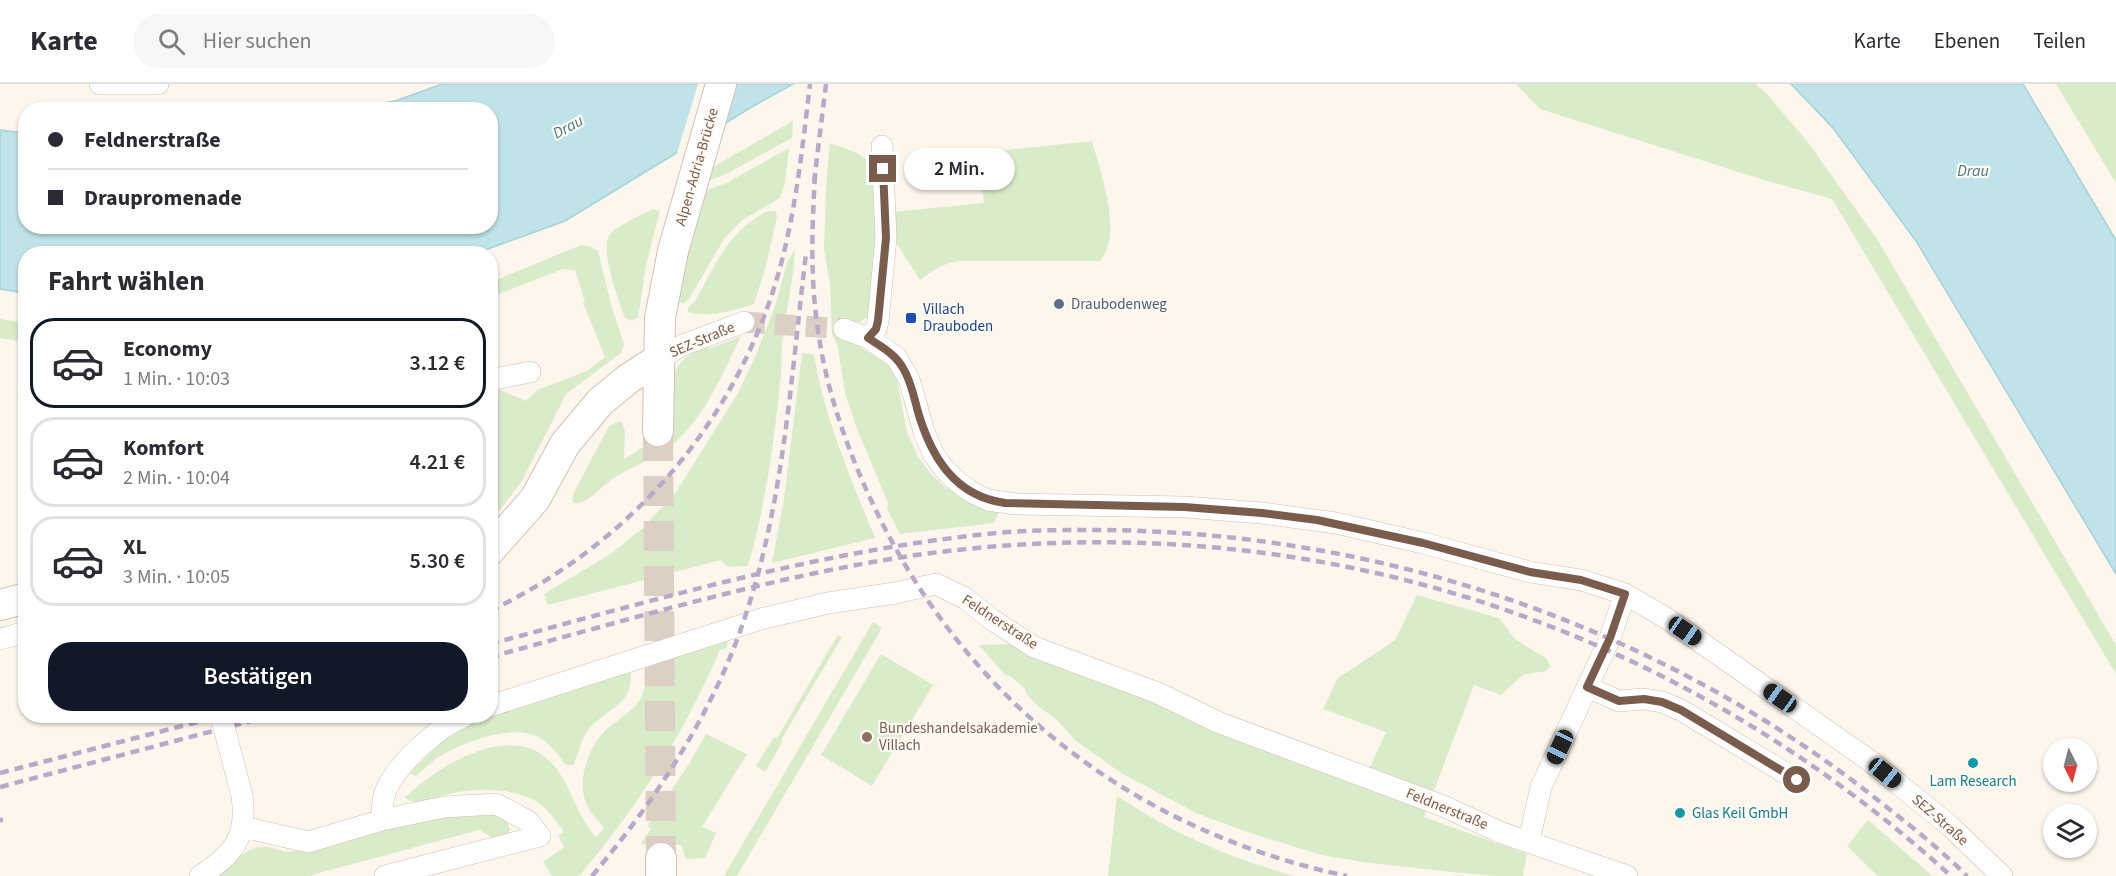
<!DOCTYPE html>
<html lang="de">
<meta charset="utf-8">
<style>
:root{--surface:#fff;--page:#f7f7f7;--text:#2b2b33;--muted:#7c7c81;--line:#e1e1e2;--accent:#111827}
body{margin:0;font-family:"Source Sans 3",sans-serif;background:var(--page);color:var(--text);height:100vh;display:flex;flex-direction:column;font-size:22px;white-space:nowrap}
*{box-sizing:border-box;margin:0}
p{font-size:20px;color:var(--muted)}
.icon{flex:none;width:33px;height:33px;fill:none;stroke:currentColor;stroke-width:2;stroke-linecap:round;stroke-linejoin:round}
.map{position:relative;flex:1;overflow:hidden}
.side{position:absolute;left:18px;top:162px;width:480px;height:477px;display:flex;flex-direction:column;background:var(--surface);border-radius:24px;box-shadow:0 2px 4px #0004}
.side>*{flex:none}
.top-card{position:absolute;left:18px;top:18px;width:480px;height:132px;border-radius:24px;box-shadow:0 2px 4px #0004;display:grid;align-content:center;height:132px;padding:0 30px;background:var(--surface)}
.needle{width:39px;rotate:174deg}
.controls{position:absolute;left:2043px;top:654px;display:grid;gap:12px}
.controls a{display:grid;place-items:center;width:54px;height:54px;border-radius:50%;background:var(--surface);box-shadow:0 2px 4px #0004;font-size:30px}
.end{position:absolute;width:27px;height:27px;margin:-14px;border:8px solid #7a5c4d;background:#fff;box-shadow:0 0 0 3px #fff}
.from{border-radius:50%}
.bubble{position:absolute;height:42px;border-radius:21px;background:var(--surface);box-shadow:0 2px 4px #0004;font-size:20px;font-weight:600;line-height:42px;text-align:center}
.car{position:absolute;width:18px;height:36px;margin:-18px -9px;border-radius:8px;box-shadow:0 0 4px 2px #0007;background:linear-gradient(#222 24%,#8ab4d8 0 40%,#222 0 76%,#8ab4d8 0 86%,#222 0)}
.top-card b{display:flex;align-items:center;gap:21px;height:57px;font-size:22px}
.top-card b+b{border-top:2px solid var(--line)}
.top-card i{width:15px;height:15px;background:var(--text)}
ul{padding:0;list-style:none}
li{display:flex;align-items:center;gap:18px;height:90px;margin:0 12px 9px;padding:0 18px;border:3px solid var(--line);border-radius:24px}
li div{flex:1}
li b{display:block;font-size:22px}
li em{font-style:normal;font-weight:600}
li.selected{border-color:var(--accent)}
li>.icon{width:54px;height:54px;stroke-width:1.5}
h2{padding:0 30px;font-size:27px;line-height:72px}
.cta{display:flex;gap:12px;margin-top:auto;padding:12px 30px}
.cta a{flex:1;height:69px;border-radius:24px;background:var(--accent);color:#fff;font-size:24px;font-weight:600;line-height:69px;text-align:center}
header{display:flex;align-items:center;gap:36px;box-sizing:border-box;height:84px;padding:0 30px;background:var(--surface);border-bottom:2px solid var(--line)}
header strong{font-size:28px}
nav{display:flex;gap:33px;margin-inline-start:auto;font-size:21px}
.search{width:420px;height:54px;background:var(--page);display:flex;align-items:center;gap:15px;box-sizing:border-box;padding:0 21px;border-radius:24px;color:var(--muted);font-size:22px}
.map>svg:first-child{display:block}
.green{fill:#d8ecc9}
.water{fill:#bfe3e8;stroke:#a5d3da;stroke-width:1.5}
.pier{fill:#fdf6ec}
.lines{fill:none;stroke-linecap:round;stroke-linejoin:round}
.street-tunnel{stroke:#dcd0c4;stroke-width:21;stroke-dasharray:21 10;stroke-linecap:butt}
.secondary-tunnel{stroke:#dcd0c4;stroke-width:30;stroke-dasharray:30 15;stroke-linecap:butt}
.street-casing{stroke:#d1beb0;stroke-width:22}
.secondary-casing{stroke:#d6c0b0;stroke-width:32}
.street{stroke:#fff;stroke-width:21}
.secondary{stroke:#fff;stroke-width:30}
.rail{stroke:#b9a8c9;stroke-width:4.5;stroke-dasharray:9 6;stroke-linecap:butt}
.street-bridge-casing{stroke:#d1beb0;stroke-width:22;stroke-linecap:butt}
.street-bridge{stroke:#fff;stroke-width:21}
.route{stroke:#7a5c4d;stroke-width:8}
.service-dot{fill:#5c6f8a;stroke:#fffaf3;stroke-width:2}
.transit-dot{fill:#1a4fb4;stroke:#fffaf3;stroke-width:2}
.education-dot{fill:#8d6e63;stroke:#fffaf3;stroke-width:2}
.culture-dot{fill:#0f9aa8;stroke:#fffaf3;stroke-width:2}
.labels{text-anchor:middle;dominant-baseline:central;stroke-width:4.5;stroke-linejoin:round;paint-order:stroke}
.street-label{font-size:15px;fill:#7a5c4d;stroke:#fffaf3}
.service-label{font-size:15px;fill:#4e5e75;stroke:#fffaf3;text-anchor:start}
.transit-label{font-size:15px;fill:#164399;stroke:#fffaf3;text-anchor:start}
.education-label{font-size:15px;fill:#785e54;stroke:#fffaf3;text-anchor:start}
.culture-label{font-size:15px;fill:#0d838f;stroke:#fffaf3}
.water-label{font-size:16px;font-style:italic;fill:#437c86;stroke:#fffaf3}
</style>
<header>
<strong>Karte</strong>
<div class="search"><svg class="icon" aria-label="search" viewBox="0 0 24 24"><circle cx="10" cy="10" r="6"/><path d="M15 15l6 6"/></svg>Hier suchen</div>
<nav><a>Karte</a><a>Ebenen</a><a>Teilen</a></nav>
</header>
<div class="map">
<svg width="2116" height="792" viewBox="0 0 2116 792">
<rect width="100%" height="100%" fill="#fdf6ec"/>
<path class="green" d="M1516,0H1755L1766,9L1807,57L1877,155L2116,561V590L1832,115L1767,97L1540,25Z
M2056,0H2116V99Z
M793,37L792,54L726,90L706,98L708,86Z
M1092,57C1100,87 1124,151 1100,177H960C943,179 934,186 920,196L892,152V128L984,119L978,69Z
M830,59C843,64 862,69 872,80C886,96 874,197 873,222L868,233L853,242L848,256L887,279L897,296L907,348L918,373L932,391L945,403L1000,426L994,439L900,450L887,425L888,419L856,342L845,309L838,263L832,250L830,201L824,165L826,104Z
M789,64L785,99L780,114L742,136L724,155L689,215L682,220L677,213L702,108L726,99Z
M652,125L660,127L646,181L638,234L632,237L625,234C619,218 598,162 611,149C619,141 642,131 652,125Z
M768,127H775L777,132L766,182L754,220C731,227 711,234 688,228V224L695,217C714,183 730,144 768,127Z
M581,161L592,163L598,167L611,220L624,261L621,269L566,310L522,397L491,438L490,306L493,303L526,317L537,306L587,287L605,273L583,219L585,218L575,186L563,185L491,213V198Z
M795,165C794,197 785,228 782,260C781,271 782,282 781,292C774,356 766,421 748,482L728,483L721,476L548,521L544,510L612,469L643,444L676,408L738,309L756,271L775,222L787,179Z
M0,235L25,239V258L0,254Z
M741,252C723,289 705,334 672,361C654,375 631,383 612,395C602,402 587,421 574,419L572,416L574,408L609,342L617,338H622L625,348L624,375L674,344C674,325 667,292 682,277C688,271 699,266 706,261L709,265Z
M802,269L814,270C824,334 851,394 875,454L772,479L784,415Z
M1417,511L1499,534L1515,555L1547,575L1550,582L1546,587L1523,591L1501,611L1474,601L1424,733L1527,770L1523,792H1496L1452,788L1362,778L1322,771L1256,751L1198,730L1121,689L1075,656L1056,635L1039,623L1027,611L1025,605L1013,594L1004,590L979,561L1011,560L1343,692L1355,682L1370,683L1386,648L1323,625L1338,594L1395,556Z
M873,538L882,544L737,792H724Z
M730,551L726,564L720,566C684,649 638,723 579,792H552L543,778L564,763L558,752L564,747C555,736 545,721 532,715C508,704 479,704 454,709C437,712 421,724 405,714C436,682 512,636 551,678C570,698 576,731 596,753L604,744C599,737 591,730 587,722C576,696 588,663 607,645C619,634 632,629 641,614C647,602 646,590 646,578Z
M838,551L842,553L781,656L783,657L765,688L756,682L774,653L777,654Z
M881,570L933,601L872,702L821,671Z
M630,583C636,622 608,622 588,646C580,657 579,670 573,681H566C557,670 549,657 536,652C509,640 461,659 437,674C430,679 423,686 416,692L410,689L446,653L470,639Z
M706,650L747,670L702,743L716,749L705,774L686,775L681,761L641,760L651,744L647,742L689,680Z
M1117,712C1176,751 1227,773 1294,792H1108Z
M489,727L505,733L510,745L507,753L497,756L479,746L308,792H215L247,767L259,763H269L286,768L322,763L437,732Z
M1868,736L1929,789L1933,792H1878L1847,762Z"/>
<path class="water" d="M442,0H793L750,24L565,137L477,169L26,170L25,209L0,205V46L25,49L26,142H490V26L354,25L395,17Z
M1791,0H2023L2116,156V490L1916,157L1833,44Z"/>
<path class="pier" d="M698,0H734L720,45L676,72Z"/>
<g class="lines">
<path class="street-tunnel" d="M744,238L844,245"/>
<path class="secondary-tunnel" d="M658,347L661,774"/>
<g class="street-casing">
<path id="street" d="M100,0H158
M844,245L868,254L896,273L909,295L924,348L933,369L944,385L958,398L973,409L988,416L1016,420L1184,423L1262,429L1336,439L1423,459L1530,488L1581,496L1625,510L1666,534L1869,676L1950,742L2002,792
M868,254L876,245L878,237L886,154L882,62
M659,275L683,261L744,238
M490,296L530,288
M0,555L26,548
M1587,603L1619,617L1644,615L1662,618L1681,626L1797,696
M490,622L761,535L828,519L895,509L936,500L965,514L991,535L1034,563L1158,609L1220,639L1443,722L1502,749L1627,792
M382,736C382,726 382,714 387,704C400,677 438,643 465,632
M243,743L308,758L382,736L444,723L496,720L528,737L540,752L385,792
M1529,757L1541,703L1610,554L1625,510
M200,792C233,770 248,754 242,712"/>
</g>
<g class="secondary-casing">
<path id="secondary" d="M658,347L660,234L673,167L721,0
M490,466L535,415L565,360L600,318L628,295L659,275
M0,521L26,514
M661,792V774"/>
</g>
<use href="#street" class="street"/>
<use href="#secondary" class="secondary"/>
<path class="rail" d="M815,91C812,143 810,194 818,246C826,305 846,362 871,416C963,615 1133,747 1347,792
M814,98L826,0
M490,527C627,461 729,347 775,201C795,136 802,67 810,0
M490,560C651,517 812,469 978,451C1017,446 1057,446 1096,446C1383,447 1666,544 1889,725C1916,746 1943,768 1967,792
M490,573C632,535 779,490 924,470C1304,419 1668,535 1951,792
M0,689L221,632
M0,703L270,632
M0,736H3
M592,792C655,717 713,629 744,536C784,419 791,292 806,170"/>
<g class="street-bridge-casing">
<path id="street-bridge" d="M221,632L242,712"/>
</g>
<use href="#street-bridge" class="street-bridge"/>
</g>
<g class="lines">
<path class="route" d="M883,85L886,154L878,237L876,245L868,254C882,263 895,270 903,284C911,297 914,313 918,328C931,372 954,412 1005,419L1184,423L1262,429L1317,436L1423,459L1530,488L1581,496L1625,510L1610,554L1587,603L1619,617L1644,615L1662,618L1681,626L1797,696"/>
</g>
<circle class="service-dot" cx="1059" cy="220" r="6"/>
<rect class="transit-dot" x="905" y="228" width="12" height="12" rx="3"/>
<circle class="education-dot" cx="867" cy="653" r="6"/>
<g class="culture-dot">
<circle cx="1973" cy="679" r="6"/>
<circle cx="1680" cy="729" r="6"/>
</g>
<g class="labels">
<g class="street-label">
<text transform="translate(697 83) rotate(-74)">Alpen-Adria-Brücke</text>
<text transform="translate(702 256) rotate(-23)">SEZ-Straße</text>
<text transform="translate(1000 538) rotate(33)">Feldnerstraße</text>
<text transform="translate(1447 725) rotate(22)">Feldnerstraße</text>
<text transform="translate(1940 736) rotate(41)">SEZ-Straße</text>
</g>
<g class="service-label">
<text x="1071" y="220">Draubodenweg</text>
</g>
<g class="transit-label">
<text x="923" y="225">Villach<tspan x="923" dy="17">Drauboden</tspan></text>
</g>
<g class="education-label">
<text x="879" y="644">Bundeshandelsakademie<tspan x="879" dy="17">Villach</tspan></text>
</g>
<g class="culture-label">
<text x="1973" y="697">Lam Research</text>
<text x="1692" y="729" text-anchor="start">Glas Keil GmbH</text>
</g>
<g class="water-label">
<text transform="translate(568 43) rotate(-29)">Drau</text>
<text x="1973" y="87">Drau</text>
</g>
</g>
</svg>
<div class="controls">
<a><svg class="needle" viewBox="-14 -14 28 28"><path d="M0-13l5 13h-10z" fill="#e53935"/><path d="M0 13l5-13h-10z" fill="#7c7c81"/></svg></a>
<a><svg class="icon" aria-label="layers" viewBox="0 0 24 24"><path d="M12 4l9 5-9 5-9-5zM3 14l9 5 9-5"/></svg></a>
</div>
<i class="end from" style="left:1797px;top:696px"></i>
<i class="end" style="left:883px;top:85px"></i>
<div class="bubble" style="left:904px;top:64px;width:111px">2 Min.</div>
<i class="car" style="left:1685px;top:547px;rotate:125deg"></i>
<i class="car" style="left:1780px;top:614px;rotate:305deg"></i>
<i class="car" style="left:1560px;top:663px;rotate:205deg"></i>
<i class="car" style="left:1885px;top:689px;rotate:129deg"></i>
<div class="top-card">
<b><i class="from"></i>Feldnerstraße</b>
<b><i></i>Draupromenade</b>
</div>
<section class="side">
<h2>Fahrt wählen</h2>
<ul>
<li class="selected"><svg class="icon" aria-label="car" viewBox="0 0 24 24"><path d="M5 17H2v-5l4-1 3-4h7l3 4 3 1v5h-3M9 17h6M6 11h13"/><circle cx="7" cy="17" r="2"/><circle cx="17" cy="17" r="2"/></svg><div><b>Economy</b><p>1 Min. · 10:03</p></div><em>3.12 €</em></li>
<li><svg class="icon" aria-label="car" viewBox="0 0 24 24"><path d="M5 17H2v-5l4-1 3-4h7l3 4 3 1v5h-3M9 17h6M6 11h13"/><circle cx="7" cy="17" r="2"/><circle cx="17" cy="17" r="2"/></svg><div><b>Komfort</b><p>2 Min. · 10:04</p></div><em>4.21 €</em></li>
<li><svg class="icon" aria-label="car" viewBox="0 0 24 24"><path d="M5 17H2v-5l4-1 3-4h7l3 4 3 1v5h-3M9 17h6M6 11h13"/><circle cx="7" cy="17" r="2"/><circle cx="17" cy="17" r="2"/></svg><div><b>XL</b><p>3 Min. · 10:05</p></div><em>5.30 €</em></li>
</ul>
<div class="cta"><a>Bestätigen</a></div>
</section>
</div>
